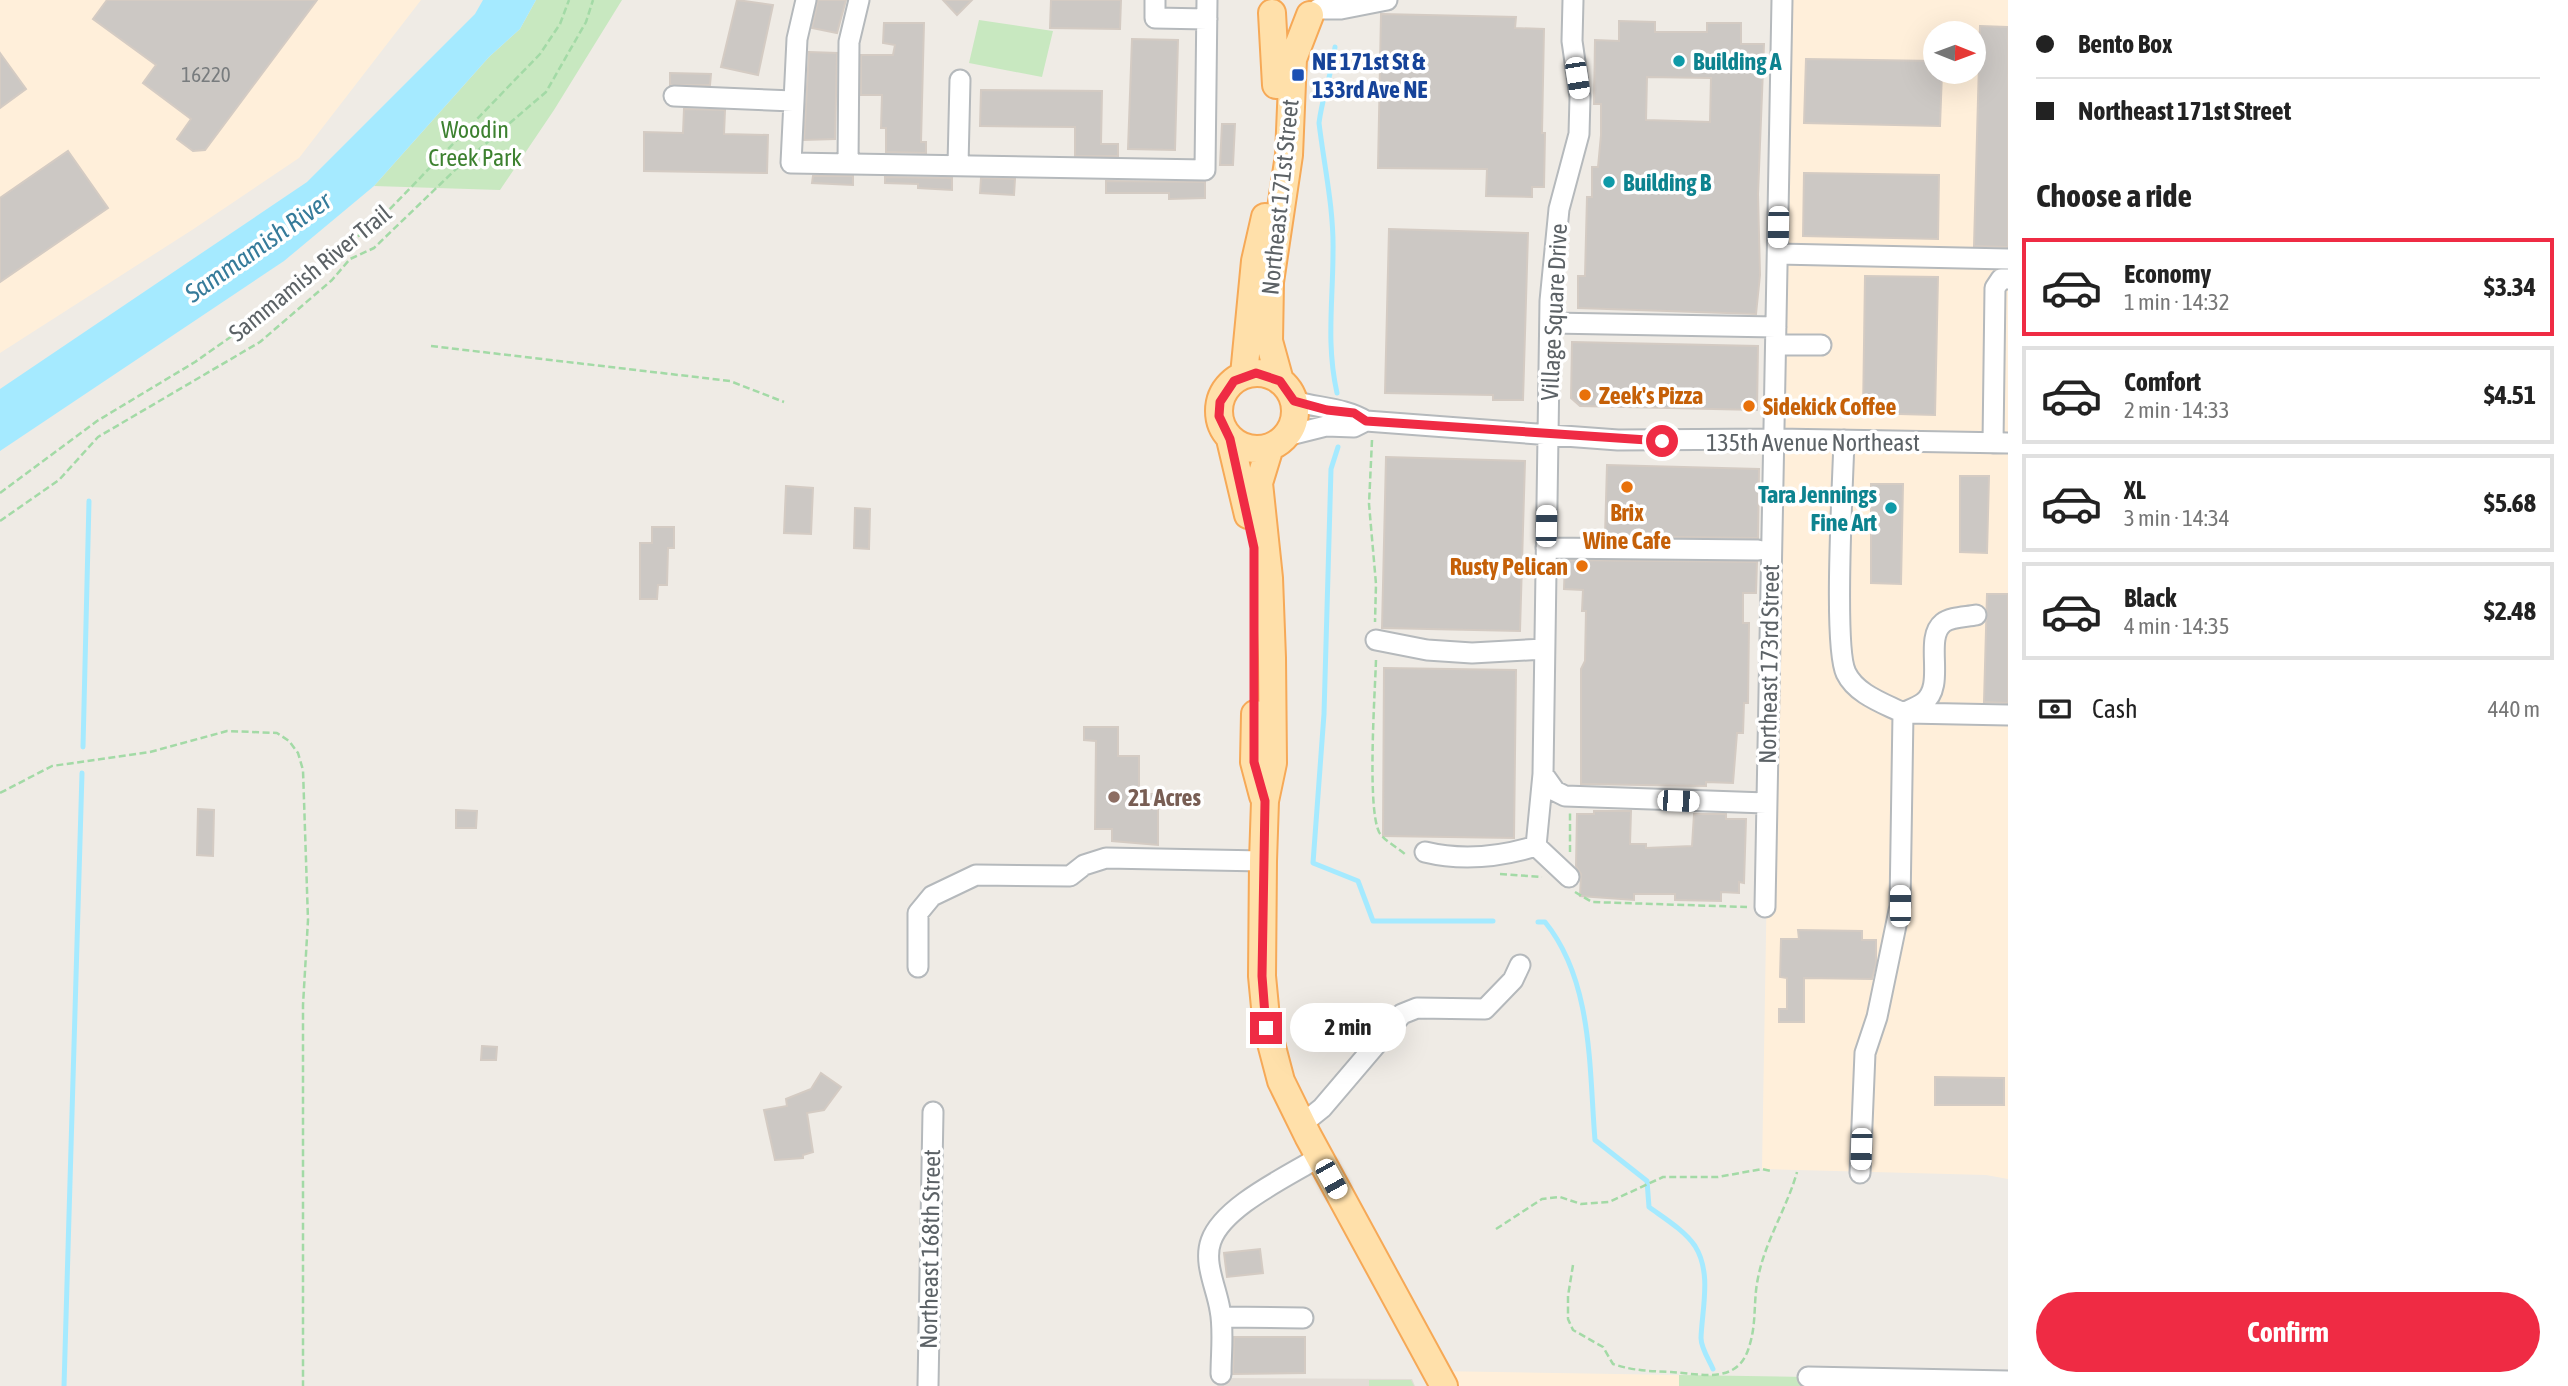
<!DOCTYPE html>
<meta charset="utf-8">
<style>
:root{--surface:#fff;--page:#f2f2f2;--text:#222;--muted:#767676;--line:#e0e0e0;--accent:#ef2b44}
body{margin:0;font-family:"Asap Condensed",sans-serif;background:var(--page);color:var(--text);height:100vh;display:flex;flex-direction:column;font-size:26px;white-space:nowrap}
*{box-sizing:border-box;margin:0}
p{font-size:23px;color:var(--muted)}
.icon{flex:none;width:38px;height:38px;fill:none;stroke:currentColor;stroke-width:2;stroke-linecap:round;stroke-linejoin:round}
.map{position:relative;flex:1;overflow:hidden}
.details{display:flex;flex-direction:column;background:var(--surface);width:560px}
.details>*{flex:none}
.top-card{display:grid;align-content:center;height:154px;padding:0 28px;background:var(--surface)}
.needle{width:46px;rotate:91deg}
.fabs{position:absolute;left:1923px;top:21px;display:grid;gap:14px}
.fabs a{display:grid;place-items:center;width:63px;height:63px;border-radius:50%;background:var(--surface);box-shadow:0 7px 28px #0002;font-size:35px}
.end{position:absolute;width:32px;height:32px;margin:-16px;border:9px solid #ef2b44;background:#fff;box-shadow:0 0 0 4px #fff}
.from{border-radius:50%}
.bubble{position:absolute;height:49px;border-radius:24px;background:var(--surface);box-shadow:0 7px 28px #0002;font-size:23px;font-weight:700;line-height:49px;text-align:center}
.car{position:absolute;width:21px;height:42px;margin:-21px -10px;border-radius:9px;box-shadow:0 0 5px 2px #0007;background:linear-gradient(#fff 24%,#345 0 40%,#fff 0 76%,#345 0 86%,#fff 0)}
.top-card b{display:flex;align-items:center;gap:24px;height:66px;font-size:26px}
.top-card b+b{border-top:2px solid var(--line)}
.top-card i{width:18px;height:18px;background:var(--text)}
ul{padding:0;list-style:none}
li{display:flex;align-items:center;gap:21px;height:98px;margin:0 14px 10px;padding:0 14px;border:4px solid var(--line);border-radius:0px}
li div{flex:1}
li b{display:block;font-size:26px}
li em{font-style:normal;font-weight:700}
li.on{border-color:var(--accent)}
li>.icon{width:63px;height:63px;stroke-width:1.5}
h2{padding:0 28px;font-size:32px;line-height:84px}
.pay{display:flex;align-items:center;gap:18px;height:77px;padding:0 28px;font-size:26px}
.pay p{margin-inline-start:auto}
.cta{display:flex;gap:14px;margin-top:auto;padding:14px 28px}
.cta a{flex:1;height:80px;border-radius:42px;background:var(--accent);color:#fff;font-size:28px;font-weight:700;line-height:80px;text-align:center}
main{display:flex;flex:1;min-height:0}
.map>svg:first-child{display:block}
.commercial{fill:#ffefda;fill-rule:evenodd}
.education{fill:#e2dcd6}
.green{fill:#c8e8c0}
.water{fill:#a5eaff}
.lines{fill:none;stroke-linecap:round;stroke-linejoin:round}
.stream{stroke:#a5eaff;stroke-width:5}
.building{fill:#ccc8c4;stroke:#d4cbc3;stroke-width:2;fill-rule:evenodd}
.minor-casing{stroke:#b5b9bc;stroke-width:23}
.major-casing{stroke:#f6a957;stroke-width:30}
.path{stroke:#a3daa6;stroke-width:2.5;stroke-dasharray:7 3.5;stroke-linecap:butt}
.minor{stroke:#fff;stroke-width:19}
.major{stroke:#ffe0aa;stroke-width:26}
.route{stroke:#ef2b44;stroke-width:9}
.culture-dot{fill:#0f9aa8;stroke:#fff;stroke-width:2.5}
.transit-dot{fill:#1a4fb4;stroke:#fff;stroke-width:2.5}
.food-dot{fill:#e8710a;stroke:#fff;stroke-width:2.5}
.education-dot{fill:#8d6e63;stroke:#fff;stroke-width:2.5}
.labels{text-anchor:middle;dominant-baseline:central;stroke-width:7;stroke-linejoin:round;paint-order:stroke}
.number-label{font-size:21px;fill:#787c7e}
.transit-label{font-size:24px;font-weight:bold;fill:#164399;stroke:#fff;text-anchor:start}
.culture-label{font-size:24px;font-weight:bold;fill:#0d838f;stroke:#fff;text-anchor:start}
.park-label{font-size:24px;fill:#3d8130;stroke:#fff}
.street-label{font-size:24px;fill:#5c6266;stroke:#fff}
.food-label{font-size:24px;font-weight:bold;fill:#c56008;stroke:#fff;text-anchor:start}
.education-label{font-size:24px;font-weight:bold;fill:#785e54;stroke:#fff;text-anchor:start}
.water-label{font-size:26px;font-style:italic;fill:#367b9a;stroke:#fff}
</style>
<main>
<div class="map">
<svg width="2008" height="1386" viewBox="0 0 2008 1386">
<rect width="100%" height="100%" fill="#efebe5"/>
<path class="commercial" d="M0,0H421L299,158L192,230L0,353Z
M1782,0H2008V1179L1986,1175L1762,1169ZM1936,33H1974V72H1936Z
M1434,1371L1679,1375V1386H1442Z"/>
<path class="education" d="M1217,1378L1412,1379L1415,1386H1217Z"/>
<path class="green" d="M536,0H622L554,110L500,190L374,186L489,57L520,29Z
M979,20L1053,31L1042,77L969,63Z
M1679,1375L1808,1377V1386H1679Z
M1369,1380H1411L1414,1386H1369Z"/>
<path class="water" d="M483,0H536L520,29L489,57L374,186L284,261L0,451V389L307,182L475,14Z"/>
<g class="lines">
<path class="stream" d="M1335,47C1332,74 1322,97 1319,123C1324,165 1334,209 1333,252C1333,301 1326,344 1337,393
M1338,447L1331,469L1324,714L1313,863L1358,881L1373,921H1493
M83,747L89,501
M1538,922H1545C1593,981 1589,1068 1595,1140L1647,1181L1649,1207C1664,1218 1684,1230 1695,1246C1712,1273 1702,1309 1701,1338C1701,1348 1709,1360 1713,1369
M64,1386L82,773"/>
</g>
<path class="building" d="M107,0H317L205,150L193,151L177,139L191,119L143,83L156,65L93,19Z
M737,0L773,5L758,75L721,67Z
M818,0H846L837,33L812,28Z
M943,0H972L957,15Z
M1051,0H1121L1120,29L1050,28Z
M1381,14L1516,17L1515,28L1544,29L1542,133H1545L1544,187H1532V197L1486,196L1487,169L1378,168Z
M1619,21L1655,22V32H1707V23H1741V44H1764L1758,194L1760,275L1756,314L1578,308V276H1585L1587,197H1592V167H1598L1601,135V104H1594L1595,40L1619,41ZM1647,77L1711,78L1710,122L1646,120Z
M884,23H924L921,142H926V153L886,152V128H881L882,95H861V55H893L895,45L883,43Z
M1980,26L2008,27V247L1974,246Z
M1132,39L1178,40L1175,150L1128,149Z
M809,52L837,53L835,139L804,140Z
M0,53L26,89L0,108Z
M1806,59L1936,61V72H1942L1940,126L1804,123Z
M670,73L711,74L710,85H670Z
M981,90L1102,91L1101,144H1118V156H1075V127L980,126Z
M684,109L725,110L724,134L768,135L767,173L644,171V132L683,133Z
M1222,124H1235L1233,165H1220Z
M68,151L108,208L0,282V198Z
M1804,173L1939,175L1938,239L1803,236Z
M813,176H853V185L812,183Z
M885,177L952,178V190L918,188V184L885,183Z
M981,178L1015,179L1014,195L980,193Z
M1106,181L1205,182V198L1169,199V193H1106Z
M1389,229L1528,233L1523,400H1493V395L1385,393Z
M1865,276L1938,277L1935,415L1863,413Z
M1572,342L1758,346L1757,410L1580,406L1571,398Z
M1386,457L1525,461L1520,631L1382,628Z
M1607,465L1759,469L1758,538L1605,536Z
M1960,476H1989L1987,553L1960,552Z
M1871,484H1903L1901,584L1871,583Z
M786,486L813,488L811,534L784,533Z
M855,508L870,509L869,549L854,548Z
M652,527H674V548H668L667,585H658L657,599H640V543H652Z
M1565,560L1757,562L1756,593H1743V623H1749L1748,703H1744L1743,733H1737L1733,783L1706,782V786L1581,784V669L1585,661L1586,611H1582L1583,590L1564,589Z
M1987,594H2008V703L1984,702Z
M1384,668L1516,670L1514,838L1383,836Z
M1084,727H1118V756H1139V794H1158V845L1112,841V829H1095L1096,741L1084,740Z
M198,809L214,810L213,856L197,855Z
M456,810L477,811L476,828H456Z
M1594,811H1631L1630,844H1646V848L1692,846L1694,814H1726V819H1746L1744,883L1739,882V893L1721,892V901L1675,900V894H1634V900L1580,896L1581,874L1576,866L1577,814H1594Z
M1798,930L1862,931V940H1876V964L1872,979L1804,978V1022H1779V1009H1787V978L1780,977L1781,939H1799Z
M482,1046L497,1047L496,1060H481Z
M821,1073L841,1087L824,1110L807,1113L813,1152L803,1155V1158L775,1160L764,1110L787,1106L786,1099L811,1089Z
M1935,1077L2004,1078V1105H1935Z
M1260,1249L1263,1273L1227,1277L1224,1253Z
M1234,1337H1305V1373L1233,1374Z"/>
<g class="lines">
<g class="minor-casing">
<path id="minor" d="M806,0L797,39L791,163L1205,170L1207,0
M1155,0V18L1207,19
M1573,0L1572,41L1580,97L1579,134L1559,209L1550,301L1543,774L1555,791L1565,796L1766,803
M1318,9H1341L1387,0
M674,96L793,101
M848,164L849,42L859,0
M958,165L960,80
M1778,254L2008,259
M1551,323L1776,327
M1776,345H1821
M1294,401C1317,408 1346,408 1366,421L1618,440L1774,439L2008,443
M1286,436L1326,426L1354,427L1366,421
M1844,440C1843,480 1833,647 1846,673C1856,694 1883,703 1903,713L1900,906L1877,1017L1865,1053L1860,1173
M1993,443L1995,288L2001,279H2008
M1546,548L1758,550
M1376,640L1427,650L1472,653L1544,649
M1903,713C1909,710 1917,707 1923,703C1947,686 1923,639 1943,623C1950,617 1966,617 1976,615
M1907,713L2008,715
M1536,846L1569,877
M1425,852C1462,861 1500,857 1536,846L1543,774
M1765,907L1782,0
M918,967V913L932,896L976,875L1070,876L1084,865L1106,858L1263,861
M1302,1124L1322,1108L1402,1014L1417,1008L1485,1009L1513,980L1520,965
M1221,1317L1303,1318
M1221,1374C1221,1353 1224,1330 1220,1310C1217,1289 1203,1263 1211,1241C1223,1206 1289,1176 1319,1157
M1808,1377L2008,1381
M928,1386L933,1112"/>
</g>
<g class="major-casing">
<path id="major" d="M1272,13L1276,85
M1219 411a38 38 0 1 1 76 0a38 38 0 1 1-76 0Z
M1244,375L1255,261L1265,217
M1280,381L1269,341L1270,282L1289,155L1293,59L1310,15
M1230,439L1248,515
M1270,447L1259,483L1269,578L1272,658L1273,763L1265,801L1263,861L1262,976L1267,1028L1281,1081L1308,1136L1444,1386
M1255,714L1254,762L1263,796"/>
</g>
<path class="path" d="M431,346L730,381L784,402
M1372,440L1369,504L1376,584L1375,622
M0,493L97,421L195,362L279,303L388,211L540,54L560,24L569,0
M0,521L59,480L98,437L260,342L332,280L350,259L374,248L455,170L546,92L586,22L593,0
M1376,660C1375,693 1367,807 1379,832C1384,841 1399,848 1407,856
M0,793L52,766L150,752L227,731L277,733L289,741L298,753L303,770L308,920L303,1005V1386
M1570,852V813
M1500,874L1542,877
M1575,892L1592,902L1747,907
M1496,1229L1542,1199L1560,1197L1581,1204L1609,1202L1663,1177H1718L1762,1169L1771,1171
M1573,1265L1568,1296V1319L1573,1330L1603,1347L1613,1364C1634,1371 1650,1371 1671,1372C1701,1374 1738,1385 1749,1347C1757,1323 1753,1301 1758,1278C1765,1241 1787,1208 1797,1172"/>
<use href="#minor" class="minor"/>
<use href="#major" class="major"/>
</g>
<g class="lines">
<path class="route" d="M1266,1028L1262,976L1265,801L1254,762V548L1230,439L1219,416L1220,402L1234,381L1256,373L1280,381L1294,401L1327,410L1354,413L1366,421L1662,441"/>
</g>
<g class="culture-dot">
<circle cx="1679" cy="61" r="7"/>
<circle cx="1609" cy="182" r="7"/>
<circle cx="1891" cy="508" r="7"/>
</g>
<rect class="transit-dot" x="1291" y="68" width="14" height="14" rx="3.5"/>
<g class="food-dot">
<circle cx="1585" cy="395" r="7"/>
<circle cx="1749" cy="406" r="7"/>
<circle cx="1627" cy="487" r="7"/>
<circle cx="1582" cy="566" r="7"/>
</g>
<circle class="education-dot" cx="1114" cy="797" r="7"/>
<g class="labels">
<g class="number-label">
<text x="206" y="74">16220</text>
</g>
<g class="transit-label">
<text x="1312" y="61">NE 171st St &amp;<tspan x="1312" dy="28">133rd Ave NE</tspan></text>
</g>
<g class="culture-label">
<text x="1693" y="61">Building A</text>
<text x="1623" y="182">Building B</text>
<text x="1877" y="494" text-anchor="end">Tara Jennings<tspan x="1877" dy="28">Fine Art</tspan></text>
</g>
<g class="park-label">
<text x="475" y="129">Woodin<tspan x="475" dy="28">Creek Park</tspan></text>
</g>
<g class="street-label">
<text transform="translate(1280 197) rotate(-84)">Northeast 171st Street</text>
<text transform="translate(310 273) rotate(-39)">Sammamish River Trail</text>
<text transform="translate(1554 312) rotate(-87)">Village Square Drive</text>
<text x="1813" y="442">135th Avenue Northeast</text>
<text transform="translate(1769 664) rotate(-89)">Northeast 173rd Street</text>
<text transform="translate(930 1249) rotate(-89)">Northeast 168th Street</text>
</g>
<g class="food-label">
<text x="1599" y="395">Zeek's Pizza</text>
<text x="1763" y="406">Sidekick Coffee</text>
<text x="1627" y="512" text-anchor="middle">Brix<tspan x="1627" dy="28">Wine Cafe</tspan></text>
<text x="1568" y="566" text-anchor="end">Rusty Pelican</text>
</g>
<g class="education-label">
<text x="1128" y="797">21 Acres</text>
</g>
<g class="water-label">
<text transform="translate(258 247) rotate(-35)">Sammamish River</text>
</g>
</g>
</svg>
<div class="fabs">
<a><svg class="needle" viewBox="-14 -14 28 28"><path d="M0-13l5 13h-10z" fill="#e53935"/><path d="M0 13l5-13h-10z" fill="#767676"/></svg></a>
</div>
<i class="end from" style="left:1662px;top:441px"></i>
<i class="end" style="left:1266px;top:1028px"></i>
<div class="bubble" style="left:1290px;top:1003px;width:116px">2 min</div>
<i class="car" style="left:1577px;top:78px;rotate:171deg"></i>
<i class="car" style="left:1778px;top:227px;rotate:181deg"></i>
<i class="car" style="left:1546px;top:526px;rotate:1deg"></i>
<i class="car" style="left:1678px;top:801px;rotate:92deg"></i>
<i class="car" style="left:1900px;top:906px;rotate:0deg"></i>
<i class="car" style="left:1861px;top:1149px;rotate:182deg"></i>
<i class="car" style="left:1331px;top:1179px;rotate:151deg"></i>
</div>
<section class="details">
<div class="top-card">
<b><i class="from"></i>Bento Box</b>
<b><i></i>Northeast 171st Street</b>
</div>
<h2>Choose a ride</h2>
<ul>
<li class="on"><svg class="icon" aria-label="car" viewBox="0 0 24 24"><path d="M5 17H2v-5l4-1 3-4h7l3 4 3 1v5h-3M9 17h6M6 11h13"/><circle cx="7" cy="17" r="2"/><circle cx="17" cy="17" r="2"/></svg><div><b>Economy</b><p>1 min · 14:32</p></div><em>$3.34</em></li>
<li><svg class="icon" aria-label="car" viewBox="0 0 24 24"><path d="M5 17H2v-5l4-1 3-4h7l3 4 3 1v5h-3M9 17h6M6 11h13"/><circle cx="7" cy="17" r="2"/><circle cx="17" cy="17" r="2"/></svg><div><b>Comfort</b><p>2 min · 14:33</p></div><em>$4.51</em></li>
<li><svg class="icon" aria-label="car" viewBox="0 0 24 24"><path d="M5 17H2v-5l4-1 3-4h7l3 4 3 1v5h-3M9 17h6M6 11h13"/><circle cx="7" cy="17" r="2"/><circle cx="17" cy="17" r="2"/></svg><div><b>XL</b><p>3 min · 14:34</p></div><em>$5.68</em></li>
<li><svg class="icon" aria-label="car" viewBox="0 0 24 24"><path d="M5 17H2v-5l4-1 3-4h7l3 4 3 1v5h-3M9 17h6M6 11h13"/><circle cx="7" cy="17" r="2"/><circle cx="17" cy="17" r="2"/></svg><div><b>Black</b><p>4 min · 14:35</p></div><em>$2.48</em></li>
</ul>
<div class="pay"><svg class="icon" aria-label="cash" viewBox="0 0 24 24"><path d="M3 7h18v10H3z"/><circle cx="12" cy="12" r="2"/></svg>Cash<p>440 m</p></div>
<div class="cta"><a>Confirm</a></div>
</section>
</main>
